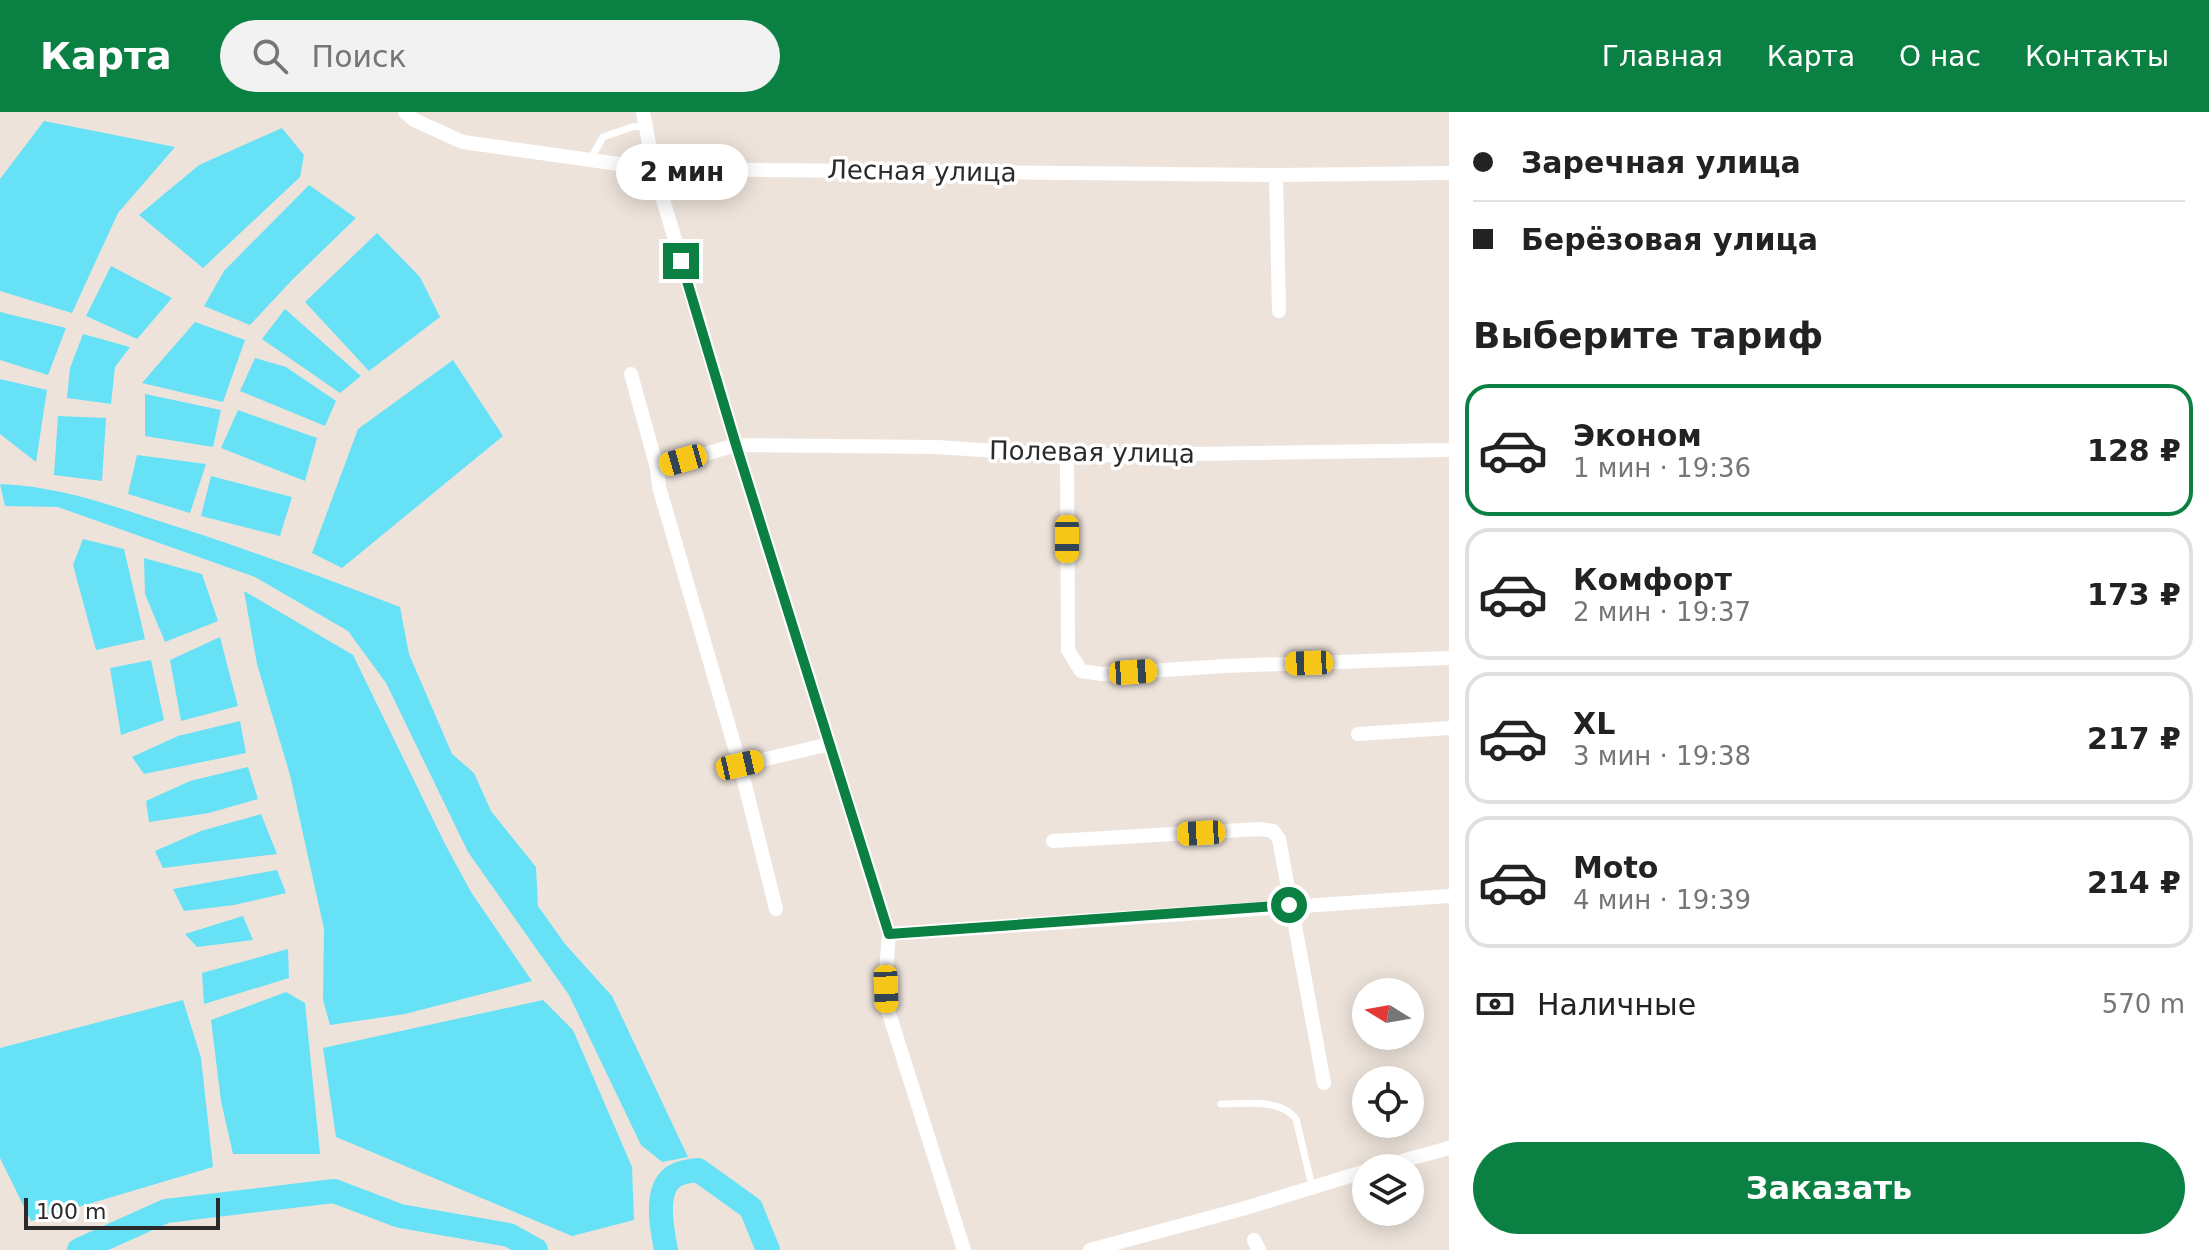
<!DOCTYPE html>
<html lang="ru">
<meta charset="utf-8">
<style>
:root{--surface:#fff;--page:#f2f2f2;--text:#222;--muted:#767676;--line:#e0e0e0;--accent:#0b8043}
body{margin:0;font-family:"DejaVu Sans",sans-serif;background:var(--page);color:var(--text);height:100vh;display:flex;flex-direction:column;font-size:30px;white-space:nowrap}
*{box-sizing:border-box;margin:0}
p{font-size:26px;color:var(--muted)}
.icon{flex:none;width:44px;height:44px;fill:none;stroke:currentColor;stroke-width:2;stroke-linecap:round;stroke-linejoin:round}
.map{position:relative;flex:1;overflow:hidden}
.side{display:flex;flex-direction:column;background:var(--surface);width:760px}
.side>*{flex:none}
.guide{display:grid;align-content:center;height:176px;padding:0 24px;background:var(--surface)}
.needle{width:52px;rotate:281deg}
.fabs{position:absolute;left:1352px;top:866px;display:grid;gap:16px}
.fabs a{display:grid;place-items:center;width:72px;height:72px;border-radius:50%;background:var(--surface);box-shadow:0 4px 20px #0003;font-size:40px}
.scale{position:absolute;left:24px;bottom:20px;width:196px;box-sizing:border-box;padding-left:8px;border:4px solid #2a2a2a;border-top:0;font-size:22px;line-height:28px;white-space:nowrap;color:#2a2a2a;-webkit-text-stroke:6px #fff;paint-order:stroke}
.end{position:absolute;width:36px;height:36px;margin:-18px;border:10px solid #0b8043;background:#fff;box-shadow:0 0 0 4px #fff}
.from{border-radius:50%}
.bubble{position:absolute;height:56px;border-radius:28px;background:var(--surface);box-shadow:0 4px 20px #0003;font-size:26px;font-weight:700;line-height:56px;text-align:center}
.car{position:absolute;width:24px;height:48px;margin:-24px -12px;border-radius:10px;box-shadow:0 0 6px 2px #0007;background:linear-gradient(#f5c518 24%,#345 0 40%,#f5c518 0 76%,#345 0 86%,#f5c518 0)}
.guide b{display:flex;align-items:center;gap:28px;height:76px;font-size:30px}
.guide b+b{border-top:2px solid var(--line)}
.guide i{width:20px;height:20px;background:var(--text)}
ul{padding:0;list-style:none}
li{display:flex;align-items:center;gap:24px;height:132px;margin:0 16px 12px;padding:0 8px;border:4px solid var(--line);border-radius:24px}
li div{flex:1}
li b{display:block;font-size:30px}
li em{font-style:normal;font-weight:700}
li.selected{border-color:var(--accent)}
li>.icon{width:72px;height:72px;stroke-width:1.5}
h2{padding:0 24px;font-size:36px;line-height:96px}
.pay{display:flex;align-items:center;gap:20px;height:88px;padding:0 24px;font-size:30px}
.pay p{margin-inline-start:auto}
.button{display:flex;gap:16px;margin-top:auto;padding:16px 24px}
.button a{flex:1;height:92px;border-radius:48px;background:var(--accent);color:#fff;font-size:32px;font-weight:700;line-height:92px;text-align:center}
header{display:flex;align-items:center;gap:48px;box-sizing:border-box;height:112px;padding:0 40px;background:var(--accent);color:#fff}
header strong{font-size:38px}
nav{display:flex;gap:44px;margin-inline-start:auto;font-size:28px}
.search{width:560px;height:72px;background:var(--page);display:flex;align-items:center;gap:20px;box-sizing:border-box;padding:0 28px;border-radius:44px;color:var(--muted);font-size:30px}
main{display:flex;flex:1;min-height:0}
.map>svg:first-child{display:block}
.water{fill:#67e1f6}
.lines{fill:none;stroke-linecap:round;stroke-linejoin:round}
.river{stroke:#67e1f6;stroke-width:24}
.lane{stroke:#fff;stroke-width:7}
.street{stroke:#fff;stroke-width:14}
.route{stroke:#0b8043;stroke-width:10}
.labels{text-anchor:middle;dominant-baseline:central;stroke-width:7;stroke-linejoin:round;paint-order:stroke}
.street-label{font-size:26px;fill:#2a2a2a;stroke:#fff}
</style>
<header>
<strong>Карта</strong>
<div class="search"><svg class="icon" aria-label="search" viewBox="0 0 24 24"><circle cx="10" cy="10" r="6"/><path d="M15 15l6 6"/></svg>Поиск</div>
<nav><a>Главная</a><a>Карта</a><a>О нас</a><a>Контакты</a></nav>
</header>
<main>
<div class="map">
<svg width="1449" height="1138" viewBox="0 0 1449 1138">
<rect width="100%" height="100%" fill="#ede3db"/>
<path class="water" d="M44,9L175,35L118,101L72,201L0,179V67Z
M282,16L304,43L300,65L203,156L139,103L199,53Z
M309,73L356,106L292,168L250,213L204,194L224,159Z
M377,121L420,165L440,205L369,259L305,190Z
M111,154L172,186L137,227L86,204Z
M285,197L361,264L340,281L262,227Z
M0,200L66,216L48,263L0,248Z
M195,210L245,228L223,290L142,271Z
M83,222L130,235L115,255L111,292L67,286L70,256Z
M255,246L286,255L336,289L325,314L240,279Z
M453,248L503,324L342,456L312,441L358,317Z
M0,267L47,278L36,350L0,322Z
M145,282L221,298L213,335L145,324Z
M238,298L317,326L305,369L221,336Z
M58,304L106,306L102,369L54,363Z
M137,343L206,352L190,401L128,382Z
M211,364L292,385L280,424L201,404Z
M0,372C57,374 111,393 165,411C245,436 322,465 400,495L409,542L452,642L474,661L491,699L536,755L538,794L565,832L612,884L688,1045L662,1050L641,1033L569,883L468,740L386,571L348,519L255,465L58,395L5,394Z
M83,427L124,437L145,527L96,538L73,453Z
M144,446L202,462L218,509L165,530L145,482Z
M244,479L353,543L445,732L471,780L532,869L405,902L330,913L323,888L324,817L290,663L257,552Z
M220,525L238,594L181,609L170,548Z
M151,548L164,608L121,623L110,556Z
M240,609L246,641L144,662L132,645L178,624Z
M248,655L258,687L209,701L149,710L146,689L190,669Z
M261,702L277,742L163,756L155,739L201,719Z
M277,758L286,781L234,793L184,799L173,777Z
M243,804L253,828L197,835L185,822Z
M288,837L289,866L204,892L202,861Z
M286,880L305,891L320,1042H233L221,989L211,908Z
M183,888L201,946L213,1055L31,1109L0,1046V936Z
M543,888L573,918L632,1055L634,1108L572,1124L336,1025L323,936Z"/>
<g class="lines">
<path class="river" d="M79,1138L166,1099L334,1079L400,1104L509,1123L536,1138
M666,1138C662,1117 654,1079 673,1065C680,1060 690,1059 698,1058L751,1096L768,1138"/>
<path class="lane" d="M590,48L603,25L632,15L645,14
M1221,992C1245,992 1280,986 1296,1007L1312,1074"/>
<path class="street" d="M405,0L414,8L463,30L654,57L1276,63L1449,61
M643,0L654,57L736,333L889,822L886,859L887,895L964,1138
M1276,63L1279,199
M631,262L657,356
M1067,344L1068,538L1081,559L1102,562L1225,554L1449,546
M1358,622L1449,616
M740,653L830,632
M1053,729L1260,717L1273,719L1279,727L1324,971
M776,797L740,653L659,375L657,356L736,333L937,335L1067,344L1449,338
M889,822L1449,784
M1377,1056L1449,1036
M1254,1128L1259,1138
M1090,1138L1242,1097L1366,1059"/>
</g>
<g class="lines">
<path class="route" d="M681,149L736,333L889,822L1289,793"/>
</g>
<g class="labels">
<g class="street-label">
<text transform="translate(922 59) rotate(1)">Лесная улица</text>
<text transform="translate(1092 340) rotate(1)">Полевая улица</text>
</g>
</g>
</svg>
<div class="fabs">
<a><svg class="needle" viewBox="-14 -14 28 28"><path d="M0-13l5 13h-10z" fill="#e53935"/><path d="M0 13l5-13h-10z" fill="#767676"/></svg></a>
<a><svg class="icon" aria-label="locate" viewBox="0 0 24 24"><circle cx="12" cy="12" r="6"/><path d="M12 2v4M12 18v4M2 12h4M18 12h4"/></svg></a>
<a><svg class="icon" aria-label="layers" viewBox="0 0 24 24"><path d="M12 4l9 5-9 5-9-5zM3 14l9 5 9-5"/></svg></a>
</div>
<div class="scale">100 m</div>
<i class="end from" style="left:1289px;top:793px"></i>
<i class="end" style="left:681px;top:149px"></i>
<div class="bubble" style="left:616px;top:32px;width:132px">2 мин</div>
<i class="car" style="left:683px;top:348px;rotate:254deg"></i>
<i class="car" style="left:1067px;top:427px;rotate:180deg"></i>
<i class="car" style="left:1309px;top:551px;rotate:268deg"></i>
<i class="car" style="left:1133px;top:560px;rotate:86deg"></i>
<i class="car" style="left:740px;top:653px;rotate:77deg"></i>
<i class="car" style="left:1201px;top:721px;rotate:267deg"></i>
<i class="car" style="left:886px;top:877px;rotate:178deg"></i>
</div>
<section class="side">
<div class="guide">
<b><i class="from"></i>Заречная улица</b>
<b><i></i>Берёзовая улица</b>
</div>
<h2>Выберите тариф</h2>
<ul>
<li class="selected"><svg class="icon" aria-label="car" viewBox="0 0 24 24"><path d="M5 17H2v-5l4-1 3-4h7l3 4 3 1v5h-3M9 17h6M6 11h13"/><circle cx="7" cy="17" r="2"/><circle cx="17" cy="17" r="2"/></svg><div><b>Эконом</b><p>1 мин · 19:36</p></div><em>128 ₽</em></li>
<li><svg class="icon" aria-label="car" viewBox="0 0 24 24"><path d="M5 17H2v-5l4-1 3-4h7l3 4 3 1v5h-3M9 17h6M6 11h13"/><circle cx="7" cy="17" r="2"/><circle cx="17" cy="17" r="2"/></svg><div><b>Комфорт</b><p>2 мин · 19:37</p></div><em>173 ₽</em></li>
<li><svg class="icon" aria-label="car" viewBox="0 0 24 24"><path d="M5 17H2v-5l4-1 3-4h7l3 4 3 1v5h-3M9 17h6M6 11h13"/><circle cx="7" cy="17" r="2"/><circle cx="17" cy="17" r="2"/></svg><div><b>XL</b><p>3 мин · 19:38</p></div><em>217 ₽</em></li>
<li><svg class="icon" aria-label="car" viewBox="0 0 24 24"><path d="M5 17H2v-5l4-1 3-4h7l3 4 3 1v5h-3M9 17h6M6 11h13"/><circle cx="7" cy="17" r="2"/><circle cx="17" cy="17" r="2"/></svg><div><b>Moto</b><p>4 мин · 19:39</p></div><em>214 ₽</em></li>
</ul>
<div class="pay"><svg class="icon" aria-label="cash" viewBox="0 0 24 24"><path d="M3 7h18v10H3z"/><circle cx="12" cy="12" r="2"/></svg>Наличные<p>570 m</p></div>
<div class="button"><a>Заказать</a></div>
</section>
</main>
